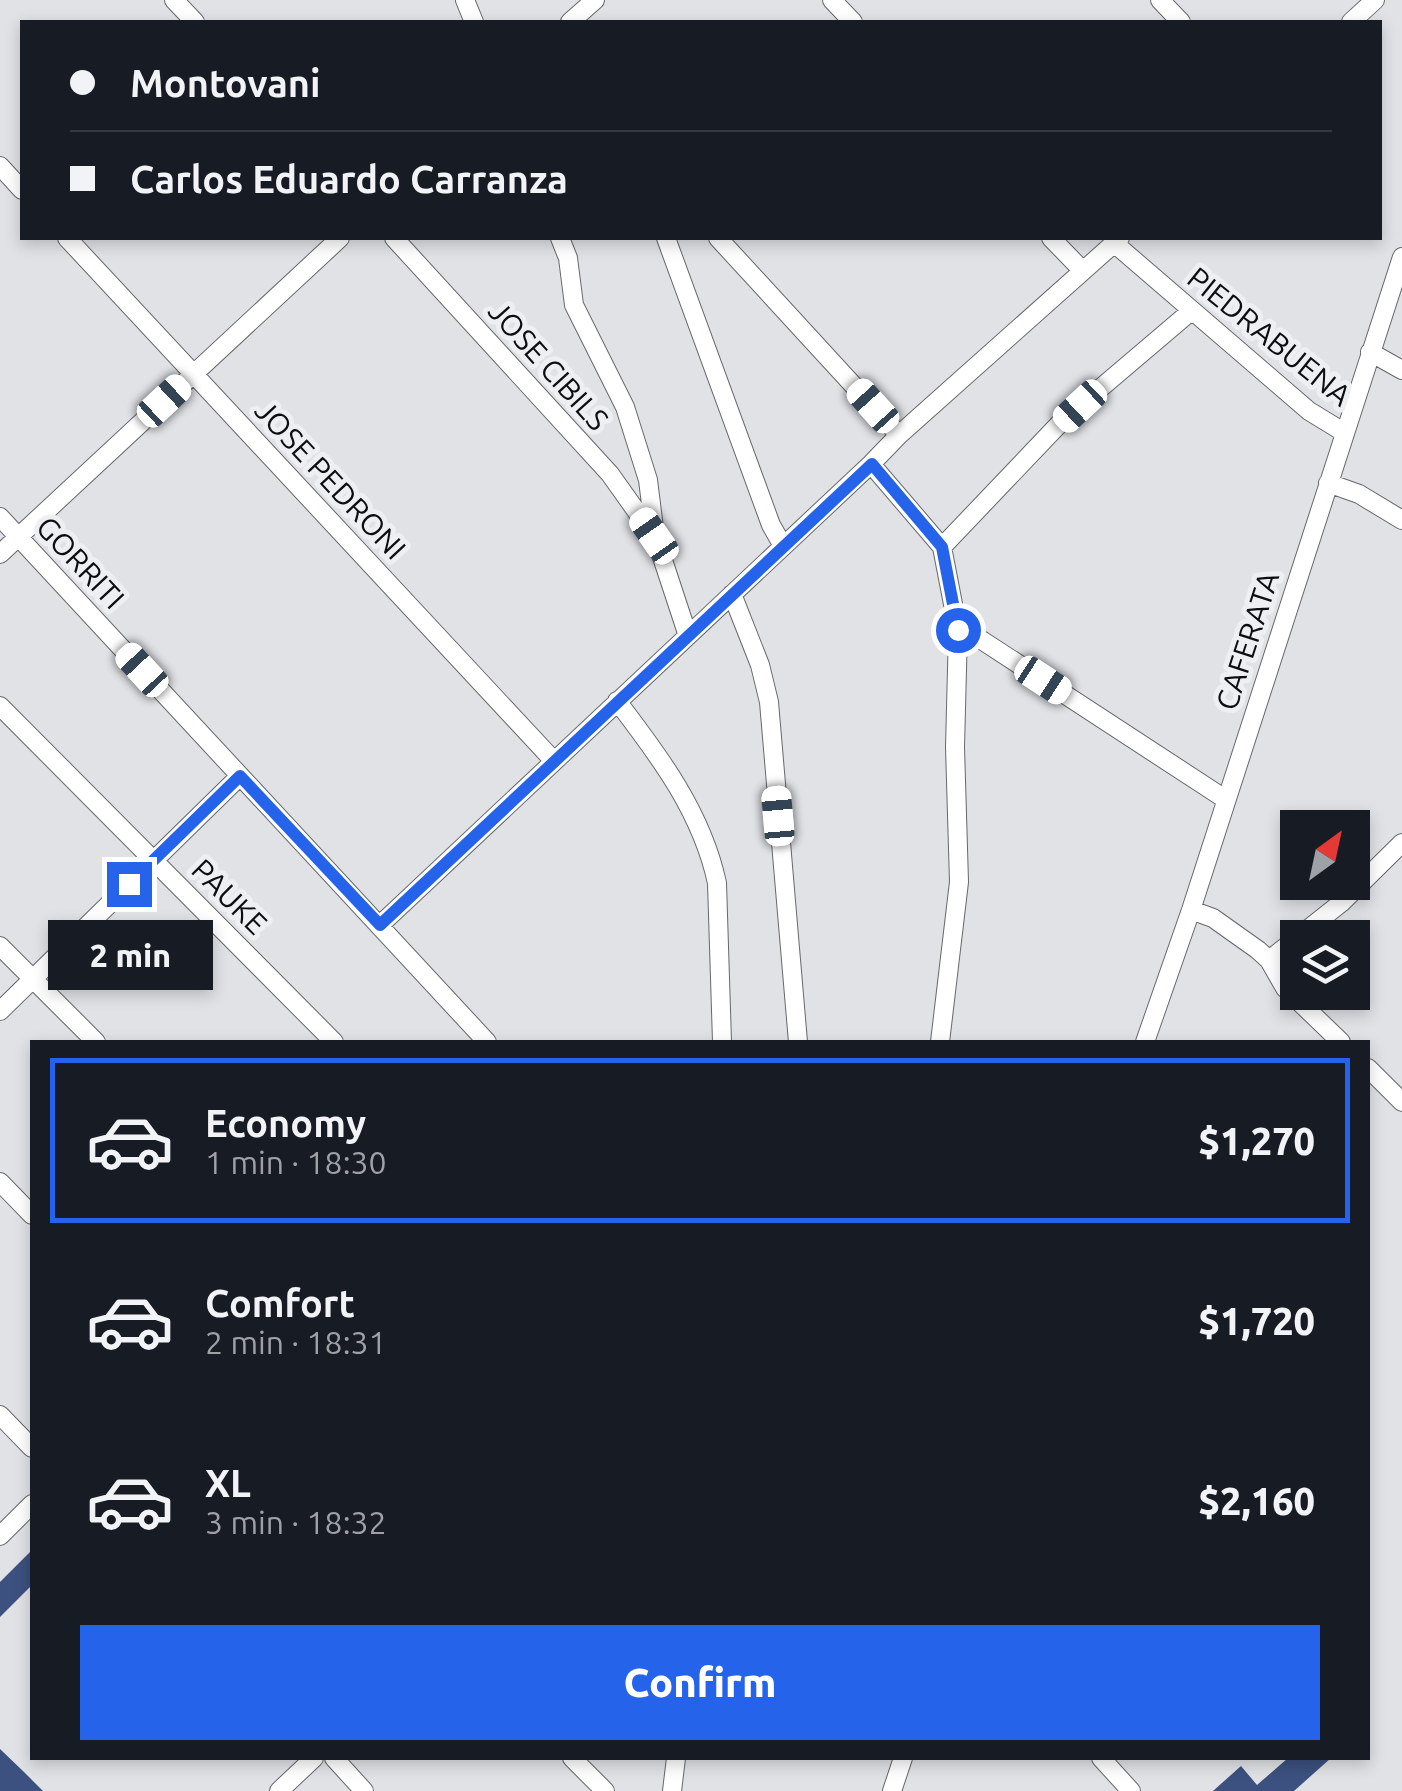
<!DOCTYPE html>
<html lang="en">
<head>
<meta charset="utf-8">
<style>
  :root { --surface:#171b24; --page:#20242c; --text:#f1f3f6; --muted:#9ea1a6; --line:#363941; --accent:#2563eb }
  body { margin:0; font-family:Ubuntu,sans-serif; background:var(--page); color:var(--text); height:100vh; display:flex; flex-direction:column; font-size:38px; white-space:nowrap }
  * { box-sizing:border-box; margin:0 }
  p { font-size:32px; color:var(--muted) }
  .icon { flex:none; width:55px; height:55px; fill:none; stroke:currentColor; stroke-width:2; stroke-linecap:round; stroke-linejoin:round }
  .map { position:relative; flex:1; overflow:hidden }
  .drawer { position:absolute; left:30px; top:1040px; width:1340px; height:720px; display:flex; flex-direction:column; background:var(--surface); border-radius:0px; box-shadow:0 5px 15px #0003 }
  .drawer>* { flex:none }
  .hud { position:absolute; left:20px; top:20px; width:1362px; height:220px; border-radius:0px; box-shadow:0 5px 15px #0003; display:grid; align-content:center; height:220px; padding:0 50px; background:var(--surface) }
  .needle { width:65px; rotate:33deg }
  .fabs { position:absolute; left:1280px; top:810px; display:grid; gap:20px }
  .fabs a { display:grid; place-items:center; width:90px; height:90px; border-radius:0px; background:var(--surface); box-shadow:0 5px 15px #0003; font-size:50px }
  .end { position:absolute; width:45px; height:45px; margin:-22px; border:12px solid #2563eb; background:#fff; box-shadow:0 0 0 5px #fff }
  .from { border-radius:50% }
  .bubble { position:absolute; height:70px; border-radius:0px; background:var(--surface); box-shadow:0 5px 15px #0003; font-size:32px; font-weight:800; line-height:70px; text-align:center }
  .car { position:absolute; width:30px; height:60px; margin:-30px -15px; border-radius:12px; box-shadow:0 0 8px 2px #0007; background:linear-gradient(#fff 24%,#345 0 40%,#fff 0 76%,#345 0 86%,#fff 0) }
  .hud b { display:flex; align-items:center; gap:35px; height:95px; font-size:38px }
  .hud b+b { border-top:2px solid var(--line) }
  .hud i { width:25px; height:25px; background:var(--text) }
  ul { padding:18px 0 0; list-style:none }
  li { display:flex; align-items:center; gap:30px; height:165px; margin:0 20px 15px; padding:0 30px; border:5px solid transparent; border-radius:0px }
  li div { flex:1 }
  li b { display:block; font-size:38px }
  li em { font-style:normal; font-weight:800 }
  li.current { border-color:var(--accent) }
  li>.icon { width:90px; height:90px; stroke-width:1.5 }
  .button { display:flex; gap:20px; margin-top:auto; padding:20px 50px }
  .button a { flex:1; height:115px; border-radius:0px; background:var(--accent); color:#fff; font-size:40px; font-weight:800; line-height:115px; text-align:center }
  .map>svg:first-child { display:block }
</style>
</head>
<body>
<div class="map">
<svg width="1402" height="1791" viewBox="0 0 1402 1791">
  <rect width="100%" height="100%" fill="#e0e2e6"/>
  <!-- building -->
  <path fill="#3c517f" d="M32,1550v35l-32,32v-35z
    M0,1749l24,23 19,19h-43z
    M1288,1758h43l-37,33h-81l28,-25 16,19z"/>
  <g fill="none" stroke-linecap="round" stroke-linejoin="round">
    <defs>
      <path id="minor" d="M174,0l21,22
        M465,0l9,22
        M832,0l21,22
        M1160,0l21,22
        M570,22l25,-22
        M1351,22l24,-22
        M0,166l22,24
        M67,238l486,522
        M394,238l216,236 44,62
        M560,238l8,20 6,47 51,102 23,73 7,56 33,100
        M666,238l105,287 12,21
        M718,238l181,197
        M1051,238l31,32
        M1114,243l195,168 36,22
        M1370,352l32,18
        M871,464l71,83 16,83 -3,117 4,135 -19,160
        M1328,483l31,11 43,26
        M0,517l487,525
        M942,547l121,-127 127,-108
        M0,554l340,-316
        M732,594l28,71 9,37 29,340
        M958,630l25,11 242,158
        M617,701c43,56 85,112 100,182l5,159
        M0,706l334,336
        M1191,910l22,8 45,32 11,10 16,28 56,54
        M380,925l491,-461 28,-29 221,-197
        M0,946l96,96
        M1269,960l72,-57 61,-60
        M0,1011l240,-235
        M1145,1042l46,-132 211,-653
        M1368,1068l34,34
        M0,1182l32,33
        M0,1415l32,33
        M0,1536l32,-32
        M334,1758l30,33
        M572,1758l33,33
        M1101,1758l30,33
        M279,1791l35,-33
        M672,1791l4,-33
        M892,1791l11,-33"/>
    </defs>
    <!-- minor casing -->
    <use href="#minor" stroke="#66686c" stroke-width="20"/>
    <!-- minor -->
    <use href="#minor" stroke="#fff" stroke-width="18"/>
  </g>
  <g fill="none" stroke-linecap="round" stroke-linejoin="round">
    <!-- route -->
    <path stroke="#2563eb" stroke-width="12" d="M129,884l111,-108 140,149 492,-461 70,83 16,83"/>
  </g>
  <g text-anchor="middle" stroke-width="10" stroke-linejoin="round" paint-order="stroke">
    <!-- street labels -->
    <g font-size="30" fill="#0c0d0e" stroke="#edeff3">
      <text transform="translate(1269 337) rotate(39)" y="10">PIEDRABUENA</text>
      <text transform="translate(548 366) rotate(48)" y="10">JOSE CIBILS</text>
      <text transform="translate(330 480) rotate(47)" y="10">JOSE PEDRONI</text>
      <text transform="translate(80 563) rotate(47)" y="10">GORRITI</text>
      <text transform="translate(1248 641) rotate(-72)" y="10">CAFERATA</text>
      <text transform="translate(229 897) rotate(45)" y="10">PAUKE</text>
    </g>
  </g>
</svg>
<div class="fabs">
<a><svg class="needle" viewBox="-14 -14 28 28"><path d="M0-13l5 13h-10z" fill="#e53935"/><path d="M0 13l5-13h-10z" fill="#9ea1a6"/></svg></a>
<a><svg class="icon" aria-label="layers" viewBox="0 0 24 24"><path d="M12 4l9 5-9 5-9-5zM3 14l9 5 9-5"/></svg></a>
</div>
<i class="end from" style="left:958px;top:630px"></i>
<i class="end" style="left:129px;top:884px"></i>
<div class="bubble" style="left:48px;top:920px;width:165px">2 min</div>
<i class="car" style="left:164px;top:401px;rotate:47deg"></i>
<i class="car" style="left:873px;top:406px;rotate:318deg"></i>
<i class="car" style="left:1080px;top:406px;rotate:227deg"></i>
<i class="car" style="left:654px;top:536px;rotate:325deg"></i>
<i class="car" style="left:142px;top:670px;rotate:317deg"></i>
<i class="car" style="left:1043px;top:680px;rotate:123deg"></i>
<i class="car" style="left:778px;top:816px;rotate:355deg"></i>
<div class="hud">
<b><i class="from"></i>Montovani</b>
<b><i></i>Carlos Eduardo Carranza</b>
</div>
<section class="drawer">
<ul>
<li class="current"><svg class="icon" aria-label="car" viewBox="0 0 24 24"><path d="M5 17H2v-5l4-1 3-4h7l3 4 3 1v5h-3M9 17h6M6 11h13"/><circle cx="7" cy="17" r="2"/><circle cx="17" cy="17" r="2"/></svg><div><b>Economy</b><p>1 min · 18:30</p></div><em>$1,270</em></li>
<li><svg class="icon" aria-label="car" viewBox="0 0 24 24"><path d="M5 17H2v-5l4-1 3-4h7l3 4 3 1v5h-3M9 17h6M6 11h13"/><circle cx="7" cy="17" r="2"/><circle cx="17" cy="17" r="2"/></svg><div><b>Comfort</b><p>2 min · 18:31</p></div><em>$1,720</em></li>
<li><svg class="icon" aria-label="car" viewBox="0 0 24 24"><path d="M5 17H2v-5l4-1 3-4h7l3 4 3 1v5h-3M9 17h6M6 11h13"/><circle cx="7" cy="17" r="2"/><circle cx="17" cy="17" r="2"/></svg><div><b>XL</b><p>3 min · 18:32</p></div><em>$2,160</em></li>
</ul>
<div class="button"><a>Confirm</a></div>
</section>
</div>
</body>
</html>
